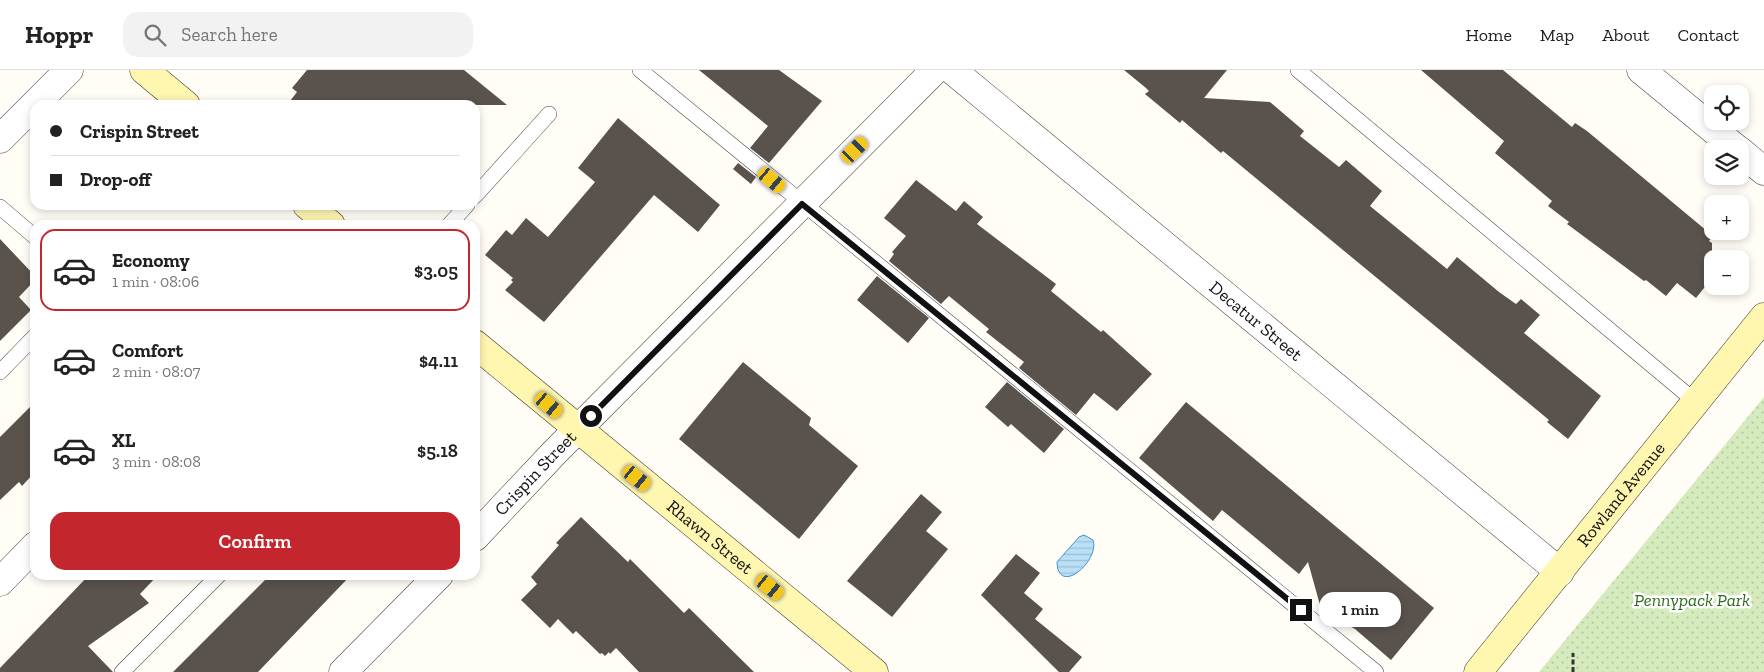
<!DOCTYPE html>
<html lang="en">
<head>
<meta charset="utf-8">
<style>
  :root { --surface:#fff; --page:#f2f2f2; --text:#222; --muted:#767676; --line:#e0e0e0; --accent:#c4262e }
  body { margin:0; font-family:"Zilla Slab",serif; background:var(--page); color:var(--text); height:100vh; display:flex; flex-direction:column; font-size:19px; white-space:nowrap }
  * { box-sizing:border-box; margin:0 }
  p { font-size:16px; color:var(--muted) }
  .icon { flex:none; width:28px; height:28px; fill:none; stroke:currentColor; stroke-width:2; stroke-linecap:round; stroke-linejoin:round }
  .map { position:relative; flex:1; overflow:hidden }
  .side { position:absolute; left:30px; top:150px; width:450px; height:360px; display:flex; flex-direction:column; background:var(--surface); border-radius:15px; box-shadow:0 2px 8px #0003 }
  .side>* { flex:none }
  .top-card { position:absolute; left:30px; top:30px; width:450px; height:110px; border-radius:15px; box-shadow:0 2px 8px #0003; display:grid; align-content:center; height:110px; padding:0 20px; background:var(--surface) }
  .buttons { position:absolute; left:1704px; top:15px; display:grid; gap:10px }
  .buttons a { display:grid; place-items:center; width:45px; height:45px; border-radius:10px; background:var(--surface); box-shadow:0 2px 8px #0003; font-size:25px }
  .end { position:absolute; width:22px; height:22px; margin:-11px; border:6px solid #111; background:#fff; box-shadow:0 0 0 2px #fff }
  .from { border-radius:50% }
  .bubble { position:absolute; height:35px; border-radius:15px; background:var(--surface); box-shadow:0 2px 8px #0003; font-size:16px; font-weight:600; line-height:35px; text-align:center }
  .car { position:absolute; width:15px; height:30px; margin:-15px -8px; border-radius:6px; box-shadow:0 0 4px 1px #0007; background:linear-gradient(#f5c518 24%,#345 0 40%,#f5c518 0 76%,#345 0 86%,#f5c518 0) }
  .top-card b { display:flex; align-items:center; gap:18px; height:48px; font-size:19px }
  .top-card b+b { border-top:1px solid var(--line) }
  .top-card i { width:12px; height:12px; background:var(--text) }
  ul { padding:9px 0 0; list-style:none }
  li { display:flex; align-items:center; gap:15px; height:82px; margin:0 10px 8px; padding:0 10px; border:2px solid transparent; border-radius:15px }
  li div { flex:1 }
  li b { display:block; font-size:19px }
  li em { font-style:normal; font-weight:600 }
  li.on { border-color:var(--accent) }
  li>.icon { width:45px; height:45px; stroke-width:1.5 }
  .primary-button { display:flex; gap:10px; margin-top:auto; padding:10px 20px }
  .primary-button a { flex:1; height:58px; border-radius:15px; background:var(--accent); color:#fff; font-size:20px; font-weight:600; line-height:58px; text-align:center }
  header { display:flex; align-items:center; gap:30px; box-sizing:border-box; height:70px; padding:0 25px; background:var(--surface); border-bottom:1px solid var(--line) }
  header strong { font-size:24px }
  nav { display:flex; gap:28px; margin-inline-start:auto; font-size:18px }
  .search { width:350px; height:45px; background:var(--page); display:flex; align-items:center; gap:12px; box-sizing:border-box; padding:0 18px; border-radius:15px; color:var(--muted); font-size:19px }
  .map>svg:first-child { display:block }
</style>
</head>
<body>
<header>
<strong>Hoppr</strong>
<div class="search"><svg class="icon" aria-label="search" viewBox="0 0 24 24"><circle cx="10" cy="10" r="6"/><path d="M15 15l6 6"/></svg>Search here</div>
<nav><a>Home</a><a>Map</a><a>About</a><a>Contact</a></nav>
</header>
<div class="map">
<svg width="1764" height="602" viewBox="0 0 1764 602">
  <defs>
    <pattern id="park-dots" width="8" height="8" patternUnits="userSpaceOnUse" patternTransform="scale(1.25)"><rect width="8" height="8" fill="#d5ebbd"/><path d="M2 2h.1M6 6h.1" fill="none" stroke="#b6c8a1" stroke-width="1.8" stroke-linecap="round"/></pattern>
    <pattern id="water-rules" width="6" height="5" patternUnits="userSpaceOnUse" patternTransform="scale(1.25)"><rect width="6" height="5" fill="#b9e0f7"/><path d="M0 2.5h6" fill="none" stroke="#9ebfd3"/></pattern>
  </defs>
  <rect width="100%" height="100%" fill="#fffdf5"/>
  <!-- park -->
  <path fill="url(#park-dots)" d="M1764,327v275h-225z"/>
  <!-- water -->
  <path fill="url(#water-rules)" stroke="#3f96cf" d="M1084,465l9,5c7,21 -35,57 -36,22l22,-25z"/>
  <!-- building -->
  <path fill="#5a524d" d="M307,0h157l43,35h-220l10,-13 -5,-4z
    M699,0h80l43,31 -53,62 -19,-15 18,-22z
    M1124,0h103l-23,28 66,4 34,29 -4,5 39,31 7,-7 36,31 -12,15 77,63 10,-12 42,35 17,12 5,-5 19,16 -16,18 77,63 -33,43 -21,-17 2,-2 -326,-269 -2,2 -39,-33 -2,3 -35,-29 4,-3 -3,-3z
    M1421,0h82l69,57 3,-4 12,8 126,105 -4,5 3,2v35l-16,20 -19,-15 -11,13 -20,-16 -2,1 -77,-57 2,-2 -21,-16 4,-5 -57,-48 9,-12z
    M618,48l102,87 -22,27 -44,-37 -110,127 -39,-32 8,-8 -2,-2 2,-2 -28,-23 21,-25 6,5 14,-17 22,19 47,-55 -17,-14z
    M738,93l18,14 -5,7 -18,-15z
    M916,110l40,31 8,-10 19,16 -6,7 79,60 -5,7 50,41 2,-2 49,44 -35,37 -23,-18 -18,22 -57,-47 5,-6 -38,-30 3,-3 -40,-33 -8,8 -52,-43 5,-7 -2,-2 14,-16 -22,-18z
    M0,169l35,37v4l-16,17 12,13 -31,31z
    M877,206l52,42 -21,25 -51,-43z
    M743,292l68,56 -2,7 49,41 -59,73 -120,-100z
    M1007,312l57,47 -20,24 -33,-29 -3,3 -23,-20z
    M35,332v70l-13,14 -3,-4 -19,18v-63z
    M1186,332l248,206 -43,52 -36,-31 -17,-9 -2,-6 -16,-9 -12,-43 -9,12 -77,-64 -9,11 -74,-63z
    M921,424l21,18 -16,19 22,18 -56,68 -45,-36z
    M581,447l47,45 2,-3 54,54 5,-5 65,64h-115l-23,-24 -6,6 -1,-2 -4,4 -3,-3 -2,1 -24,-23 -3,3 -15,-15 -8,9 -29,-28 16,-16 -6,-7 28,-32 -3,-2z
    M1016,484l24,19 -16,20 19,16 -8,10 47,38 -13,15h-10l-78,-77z
    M89,505h69l-18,19 9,9 -61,43 25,26h-113v-4z
    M270,505h81l-93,97h-85z"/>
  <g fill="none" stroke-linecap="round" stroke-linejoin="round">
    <defs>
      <path id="lane" d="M640,0l736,602
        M1298,0l398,332
        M475,126l74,-82
        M0,137l35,30
        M449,155l18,-20
        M0,302l35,-36
        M122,602l97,-97"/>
      <g id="street">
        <path id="s1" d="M952,0l608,502"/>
        <path d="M1641,0l96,79"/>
        <path d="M0,69l69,-69"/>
        <path d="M1740,81l24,20"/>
        <path id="s2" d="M475,467l79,-84 381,-383"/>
        <path d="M0,512l35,-36"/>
        <path d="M343,602l96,-97"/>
      </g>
      <g id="secondary">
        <path d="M144,0l42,35"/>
        <path d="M307,135l24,20"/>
        <path id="s3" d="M475,274l399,328"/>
        <path id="s4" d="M1478,602l286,-355"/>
      </g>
    </defs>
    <!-- lane casing -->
    <use href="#lane" stroke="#444" stroke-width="16"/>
    <!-- street casing -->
    <use href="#street" stroke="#444" stroke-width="29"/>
    <!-- secondary casing -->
    <use href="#secondary" stroke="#333" stroke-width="29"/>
    <!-- path -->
    <path stroke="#333" stroke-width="3" stroke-dasharray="5 2.5" stroke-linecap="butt" d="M1573,602v-19"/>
    <!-- lane -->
    <use href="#lane" stroke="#fff" stroke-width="15"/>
    <!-- street -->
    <use href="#street" stroke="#fff" stroke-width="28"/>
    <!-- secondary -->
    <use href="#secondary" stroke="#fff6b0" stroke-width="28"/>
  </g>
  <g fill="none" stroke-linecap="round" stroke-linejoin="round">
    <!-- route -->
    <path stroke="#111" stroke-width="6" d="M591,346l211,-212 499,406"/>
  </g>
  <g text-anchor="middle" stroke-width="5" stroke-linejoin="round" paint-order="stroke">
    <!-- street labels -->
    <g font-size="18" fill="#111" stroke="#fff">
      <text dy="6" stroke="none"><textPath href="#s1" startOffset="394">Decatur Street</textPath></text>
      <text dy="6" stroke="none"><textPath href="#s2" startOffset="88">Crispin Street</textPath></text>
      <text dy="6" stroke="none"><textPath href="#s4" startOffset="228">Rowland Avenue</textPath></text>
      <text dy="6" stroke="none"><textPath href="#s3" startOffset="304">Rhawn Street</textPath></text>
    </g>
    <!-- park labels -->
    <g font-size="18" font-style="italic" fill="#2f6b1f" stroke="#fff">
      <text x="1692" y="536">Pennypack Park</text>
    </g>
  </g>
</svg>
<div class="buttons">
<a><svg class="icon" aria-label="locate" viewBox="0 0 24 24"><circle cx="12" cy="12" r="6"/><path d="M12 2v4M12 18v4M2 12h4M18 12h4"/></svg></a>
<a><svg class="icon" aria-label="layers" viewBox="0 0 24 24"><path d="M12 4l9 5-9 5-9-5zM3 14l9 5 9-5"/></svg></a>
<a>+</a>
<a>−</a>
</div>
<i class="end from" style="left:591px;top:346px"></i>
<i class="end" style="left:1301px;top:540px"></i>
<div class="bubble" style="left:1319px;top:522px;width:82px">1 min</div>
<i class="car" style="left:855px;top:80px;rotate:45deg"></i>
<i class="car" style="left:772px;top:110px;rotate:130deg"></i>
<i class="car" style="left:549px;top:335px;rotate:130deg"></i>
<i class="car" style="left:637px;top:408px;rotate:129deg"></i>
<i class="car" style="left:770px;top:517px;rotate:129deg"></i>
<div class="top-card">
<b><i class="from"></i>Crispin Street</b>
<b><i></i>Drop-off</b>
</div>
<section class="side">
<ul>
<li class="on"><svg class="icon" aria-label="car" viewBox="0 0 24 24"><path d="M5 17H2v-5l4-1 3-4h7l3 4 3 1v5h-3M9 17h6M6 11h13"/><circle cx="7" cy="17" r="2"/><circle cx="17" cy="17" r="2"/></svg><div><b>Economy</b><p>1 min · 08:06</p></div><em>$3.05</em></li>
<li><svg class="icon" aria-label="car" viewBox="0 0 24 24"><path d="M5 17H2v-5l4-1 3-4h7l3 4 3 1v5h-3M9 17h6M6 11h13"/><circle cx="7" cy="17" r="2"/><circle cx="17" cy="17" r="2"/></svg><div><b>Comfort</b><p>2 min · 08:07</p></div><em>$4.11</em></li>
<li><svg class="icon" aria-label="car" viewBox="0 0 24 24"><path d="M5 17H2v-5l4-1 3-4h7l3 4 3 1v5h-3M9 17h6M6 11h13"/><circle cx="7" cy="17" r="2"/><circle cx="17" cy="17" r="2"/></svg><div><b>XL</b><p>3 min · 08:08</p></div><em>$5.18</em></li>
</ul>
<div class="primary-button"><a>Confirm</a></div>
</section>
</div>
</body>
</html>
